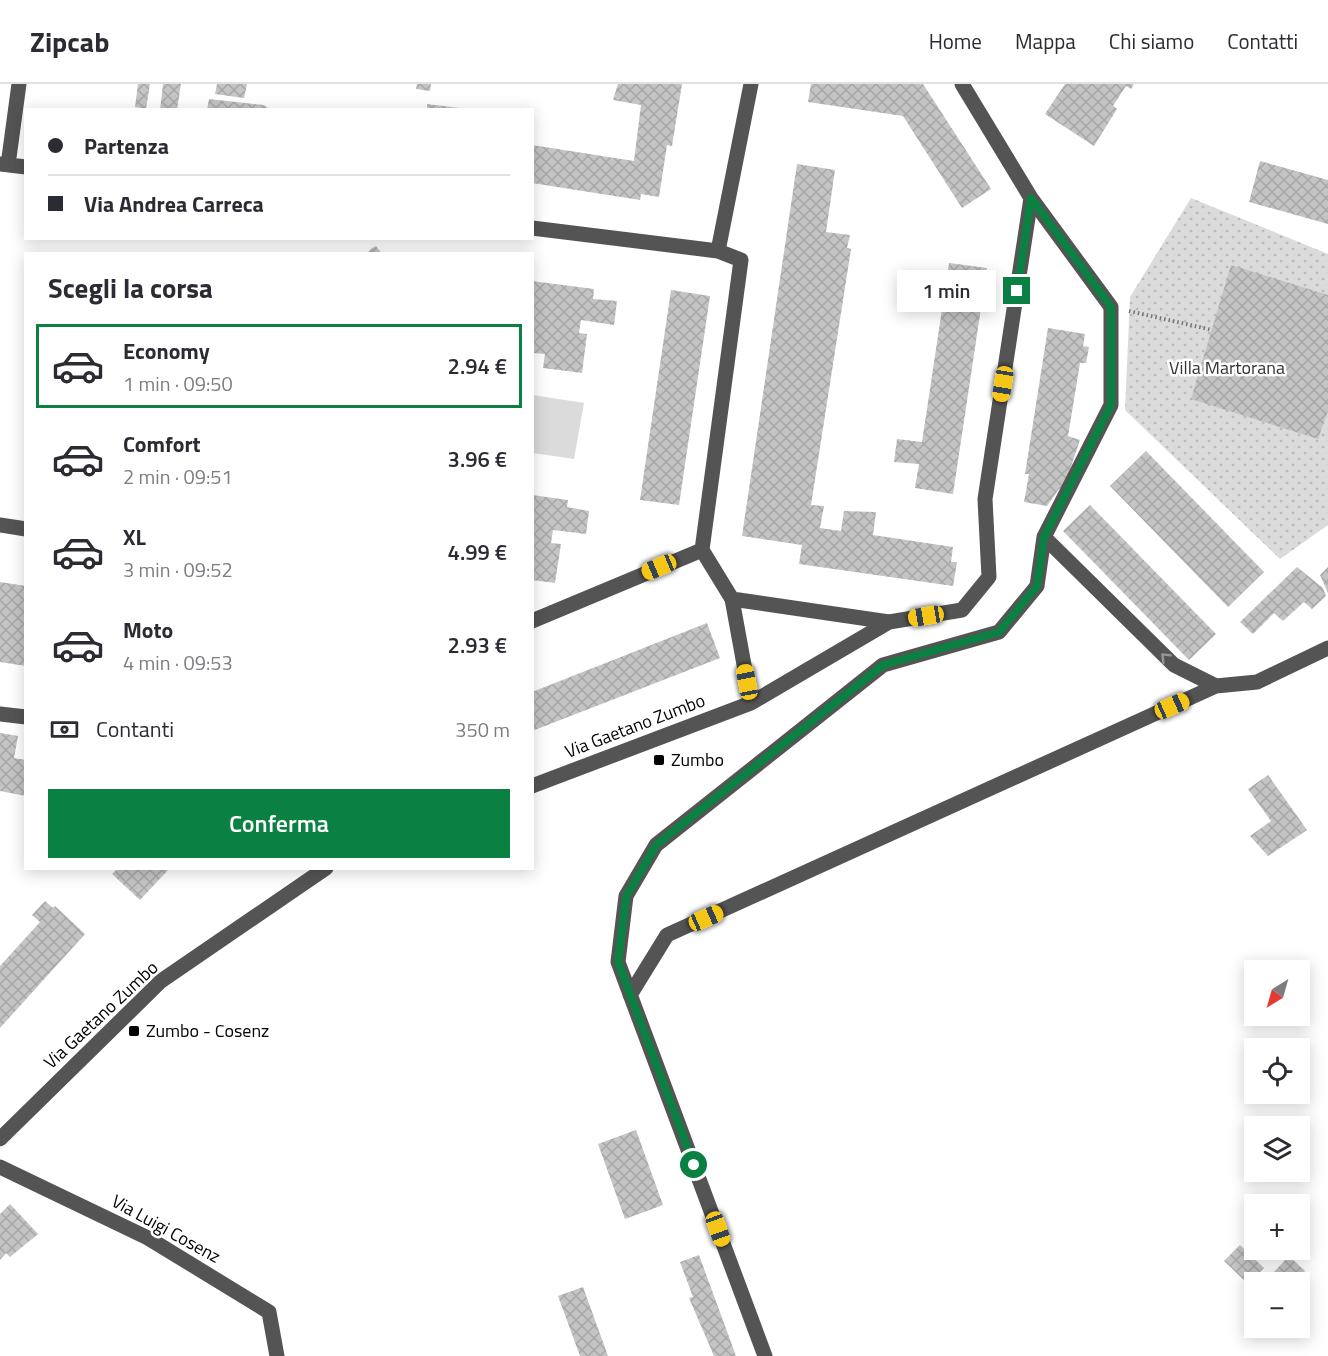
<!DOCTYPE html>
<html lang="it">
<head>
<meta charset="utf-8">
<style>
  :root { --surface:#fff; --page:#f2f2f3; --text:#2b2b33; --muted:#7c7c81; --line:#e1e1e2; --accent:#0b8043 }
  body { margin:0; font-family:"Titillium Web",sans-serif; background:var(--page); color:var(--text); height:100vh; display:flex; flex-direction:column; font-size:22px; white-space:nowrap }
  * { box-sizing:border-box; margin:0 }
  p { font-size:20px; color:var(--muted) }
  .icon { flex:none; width:33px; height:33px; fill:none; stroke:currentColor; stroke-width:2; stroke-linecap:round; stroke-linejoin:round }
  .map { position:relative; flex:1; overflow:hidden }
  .panel { position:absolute; left:24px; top:168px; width:510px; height:618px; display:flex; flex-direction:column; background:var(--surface); border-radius:0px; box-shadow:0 3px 15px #0003 }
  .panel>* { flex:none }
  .banner { position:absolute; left:24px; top:24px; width:510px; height:132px; border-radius:0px; box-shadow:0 3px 15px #0003; display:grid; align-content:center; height:132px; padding:0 24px; background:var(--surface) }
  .needle { width:39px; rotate:217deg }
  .tools { position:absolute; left:1244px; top:876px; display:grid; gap:12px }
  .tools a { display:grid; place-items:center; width:66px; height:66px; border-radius:0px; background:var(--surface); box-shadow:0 3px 15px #0003; font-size:30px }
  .end { position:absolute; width:27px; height:27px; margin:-14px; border:8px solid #0b8043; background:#fff; box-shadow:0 0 0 3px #fff }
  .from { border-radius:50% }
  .bubble { position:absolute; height:42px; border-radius:0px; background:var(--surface); box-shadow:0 3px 15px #0003; font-size:20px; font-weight:600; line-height:42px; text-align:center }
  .car { position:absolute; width:18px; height:36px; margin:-18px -9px; border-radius:8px; box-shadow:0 0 4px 2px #0007; background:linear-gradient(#f5c518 24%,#345 0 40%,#f5c518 0 76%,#345 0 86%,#f5c518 0) }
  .banner b { display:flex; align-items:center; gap:21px; height:57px; font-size:22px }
  .banner b+b { border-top:2px solid var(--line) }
  .banner i { width:15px; height:15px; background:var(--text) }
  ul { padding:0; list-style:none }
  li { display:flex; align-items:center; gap:18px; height:84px; margin:0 12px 9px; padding:0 12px; border:3px solid transparent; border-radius:0px }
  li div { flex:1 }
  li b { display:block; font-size:22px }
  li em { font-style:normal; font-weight:600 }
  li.on { border-color:var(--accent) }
  li>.icon { width:54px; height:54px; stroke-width:1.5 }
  h2 { padding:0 24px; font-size:27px; line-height:72px }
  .pay { display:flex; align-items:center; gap:15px; height:66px; padding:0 24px; font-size:22px }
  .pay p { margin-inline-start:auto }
  .cta { display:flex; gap:12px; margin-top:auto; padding:12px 24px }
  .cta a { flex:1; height:69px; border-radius:0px; background:var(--accent); color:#fff; font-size:24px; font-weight:600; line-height:69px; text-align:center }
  header { display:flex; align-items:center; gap:36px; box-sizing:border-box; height:84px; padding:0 30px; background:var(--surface); border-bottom:2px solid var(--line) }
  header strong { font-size:28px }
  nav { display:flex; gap:33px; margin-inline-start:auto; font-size:21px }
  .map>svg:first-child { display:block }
</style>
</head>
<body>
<header>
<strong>Zipcab</strong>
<nav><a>Home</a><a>Mappa</a><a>Chi siamo</a><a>Contatti</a></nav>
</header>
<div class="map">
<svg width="1328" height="1272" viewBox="0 0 1328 1272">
  <defs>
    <pattern id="park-dots" width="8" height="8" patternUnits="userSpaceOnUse" patternTransform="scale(1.5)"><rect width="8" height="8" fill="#dbdbdb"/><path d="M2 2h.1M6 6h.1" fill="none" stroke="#bababa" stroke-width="1.8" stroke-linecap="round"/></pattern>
    <pattern id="building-cross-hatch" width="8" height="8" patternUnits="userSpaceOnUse" patternTransform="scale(1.5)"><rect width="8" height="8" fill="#c4c4c4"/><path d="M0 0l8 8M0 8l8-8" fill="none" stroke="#a7a7a7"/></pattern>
  </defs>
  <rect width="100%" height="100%" fill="#fff"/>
  <!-- green -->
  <path fill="#dbdbdb" d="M533,311l51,8 -10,56 -41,-6z"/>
  <!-- park -->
  <path fill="url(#park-dots)" d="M1191,114l137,56v271l-48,34 -155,-149 5,-113z"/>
  <!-- building -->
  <path fill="url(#building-cross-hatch)" d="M138,0h12l-4,25 -11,-2z
    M163,0h18l-4,26h-17z
    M217,0h30l-3,14 -29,-4z
    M417,0h14l-1,7 -14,-2z
    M618,0h64l-10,62 -5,-1 -8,52 -18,-3 -1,6 -108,-17v-38l102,16 7,-56 -28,-5z
    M811,0h112l68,105 -29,19 -59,-92 -95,-14z
    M1065,0h69l-3,5 -5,-3 -13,20 4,3 -23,37 -49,-32z
    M209,15l55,6 6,5h-63z
    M427,20l32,4v2h-32z
    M1260,77l68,19v44l-79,-22z
    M797,80l38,6 -9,62 24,3 -3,13 4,1 -40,256 13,1 -4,22 21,3 3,-20 32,1 -3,23 80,12 -2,15h6l-4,24 -154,-22 3,-19 -60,-9z
    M376,162l6,8h-16l6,-6z
    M949,179l38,5 -34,226 -38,-6 4,-24 -25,-2 3,-23 25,3z
    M1231,181l97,30v116l-10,28 -127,-40z
    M532,197l62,8 -1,10 24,2 -3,24 -33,-5 -2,13 8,1 -5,39 -39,-5 2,-14 -13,-1z
    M671,206l39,6 -31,209 -39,-5z
    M1048,244l37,6 -2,12 6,1 -3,16h-6l-12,73 12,4 -16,47 -5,2 -12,17 -23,-4 5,-28h-4z
    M1146,367l118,121 -36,35 -118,-121z
    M532,411l36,5 -1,7 22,4 -3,23 -33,-4 -2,13 10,1 -6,39 -23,-3z
    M1090,421l126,129 -27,26 -126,-129z
    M1297,483l26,21 3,8 -14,13 -8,-7 -21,19 -9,-8 -21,21 -13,-12z
    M1328,483v26l-8,-18z
    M0,498l26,4v80l-26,-4z
    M707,539l13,35 -188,73v-39z
    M0,649l18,3 -4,22 12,2v36l-26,-5z
    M1268,691l39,55 -39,26 -18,-20 21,-15 -23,-32z
    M118,784h52l-30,32 -28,-26z
    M45,817l8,7 2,-2 30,28 -85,94v-62l40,-44 -8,-7z
    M636,1046l27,75 -38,14 -27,-75z
    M10,1120l28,30 -28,23 -4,-4 -6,7v-46z
    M1240,1161l24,23 -16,16 -24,-23z
    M699,1171l37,101h-22l-25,-58 4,-1 -13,-35z
    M1289,1172l16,15 -11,11h-13l-9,-8z
    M583,1203l25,69h-28l-22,-60z"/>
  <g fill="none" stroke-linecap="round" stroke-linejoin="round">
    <!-- path -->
    <path stroke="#767676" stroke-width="4" stroke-dasharray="1.5 3" stroke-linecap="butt" d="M1129,227l83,19"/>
    <!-- minor -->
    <path stroke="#545454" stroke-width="15" d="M0,80l26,3
      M8,81l11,-81
      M532,144l186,23 23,9 -39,290 -170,71
      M718,167l33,-167
      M0,441l26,4
      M1044,453l130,128 42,21
      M702,466l30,49 19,104
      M732,515l157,23 73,-12 27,-33 -4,-78 46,-301
      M0,630l26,3
      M532,702l219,-83 138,-81
      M630,911l37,-60 549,-249 41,-4 71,-34
      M0,1055l161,-158 165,-113
      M0,1083l148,71 121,74 8,44
      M765,1272l-147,-394 8,-66 30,-51 227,-180 116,-33 38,-46 7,-49 67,-132v-98l-80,-109 -69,-114"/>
  </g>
  <!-- one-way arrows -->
  <defs><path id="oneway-chevron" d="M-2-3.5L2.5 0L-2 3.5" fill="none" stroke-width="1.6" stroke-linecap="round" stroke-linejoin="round" transform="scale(1.5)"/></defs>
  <use stroke="#989898" href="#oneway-chevron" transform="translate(1165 573) rotate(-135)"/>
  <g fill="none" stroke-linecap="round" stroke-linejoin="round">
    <!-- route -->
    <path stroke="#0b8043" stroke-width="8" d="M694,1081l-76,-203 8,-65 30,-52 227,-180 116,-33 38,-46 7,-49 67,-132v-98l-80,-109 -14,93"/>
  </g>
  <!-- markers -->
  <g fill="#000" stroke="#fff" stroke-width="2">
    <rect x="653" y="670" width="12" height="12" rx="3"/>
    <rect x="128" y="941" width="12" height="12" rx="3"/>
  </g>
  <g text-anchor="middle" stroke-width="5" stroke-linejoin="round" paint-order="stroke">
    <!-- park labels -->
    <g font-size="18" fill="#323232" stroke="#fff">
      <text x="1227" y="290">Villa Martorana</text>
    </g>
    <!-- street labels -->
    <g font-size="18" fill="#000" stroke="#fff">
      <text transform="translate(635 642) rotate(-21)" y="6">Via Gaetano Zumbo</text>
      <text transform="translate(101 931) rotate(-43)" y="6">Via Gaetano Zumbo</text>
      <text transform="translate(166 1145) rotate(29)" y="6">Via Luigi Cosenz</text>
    </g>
    <!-- poi labels -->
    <g font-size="18" fill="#000" stroke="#fff" text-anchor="start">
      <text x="671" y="682">Zumbo</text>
      <text x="146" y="953">Zumbo - Cosenz</text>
    </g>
  </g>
</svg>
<div class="tools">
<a><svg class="needle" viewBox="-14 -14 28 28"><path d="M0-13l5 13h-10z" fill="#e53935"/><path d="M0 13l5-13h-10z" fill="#7c7c81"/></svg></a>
<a><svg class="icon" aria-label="locate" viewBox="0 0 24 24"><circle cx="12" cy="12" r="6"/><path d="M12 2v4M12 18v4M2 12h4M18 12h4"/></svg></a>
<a><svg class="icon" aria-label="layers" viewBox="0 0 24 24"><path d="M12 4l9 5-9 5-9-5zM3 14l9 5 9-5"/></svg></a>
<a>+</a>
<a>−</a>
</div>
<i class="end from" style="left:694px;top:1081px"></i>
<i class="end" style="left:1017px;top:207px"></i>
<div class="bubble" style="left:897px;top:186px;width:99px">1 min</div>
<i class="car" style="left:1003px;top:300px;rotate:189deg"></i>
<i class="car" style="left:659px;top:483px;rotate:247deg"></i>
<i class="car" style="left:926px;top:532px;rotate:261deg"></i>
<i class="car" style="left:747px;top:598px;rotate:349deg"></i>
<i class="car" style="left:1172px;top:622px;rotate:66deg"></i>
<i class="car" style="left:706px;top:834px;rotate:66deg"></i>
<i class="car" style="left:718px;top:1145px;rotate:160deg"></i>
<div class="banner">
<b><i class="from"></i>Partenza</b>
<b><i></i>Via Andrea Carreca</b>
</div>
<section class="panel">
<h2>Scegli la corsa</h2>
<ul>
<li class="on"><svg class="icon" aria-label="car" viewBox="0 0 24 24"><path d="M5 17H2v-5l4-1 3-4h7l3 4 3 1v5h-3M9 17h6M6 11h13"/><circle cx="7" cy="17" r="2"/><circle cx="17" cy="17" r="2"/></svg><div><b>Economy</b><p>1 min · 09:50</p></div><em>2.94 €</em></li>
<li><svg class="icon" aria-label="car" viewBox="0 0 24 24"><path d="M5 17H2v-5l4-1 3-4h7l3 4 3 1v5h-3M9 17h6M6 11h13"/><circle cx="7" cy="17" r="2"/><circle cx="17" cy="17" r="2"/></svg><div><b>Comfort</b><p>2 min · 09:51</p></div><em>3.96 €</em></li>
<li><svg class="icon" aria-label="car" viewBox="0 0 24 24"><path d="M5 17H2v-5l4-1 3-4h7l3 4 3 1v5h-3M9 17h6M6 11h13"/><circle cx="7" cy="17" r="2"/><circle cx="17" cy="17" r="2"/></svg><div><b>XL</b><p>3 min · 09:52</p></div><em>4.99 €</em></li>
<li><svg class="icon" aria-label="car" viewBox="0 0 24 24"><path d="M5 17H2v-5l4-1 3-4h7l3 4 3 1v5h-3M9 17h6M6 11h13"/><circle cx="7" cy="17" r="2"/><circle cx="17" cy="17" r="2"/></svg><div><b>Moto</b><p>4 min · 09:53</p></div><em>2.93 €</em></li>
</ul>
<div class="pay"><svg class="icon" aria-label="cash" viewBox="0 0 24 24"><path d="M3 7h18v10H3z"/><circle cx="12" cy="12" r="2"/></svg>Contanti<p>350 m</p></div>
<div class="cta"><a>Conferma</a></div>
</section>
</div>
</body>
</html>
